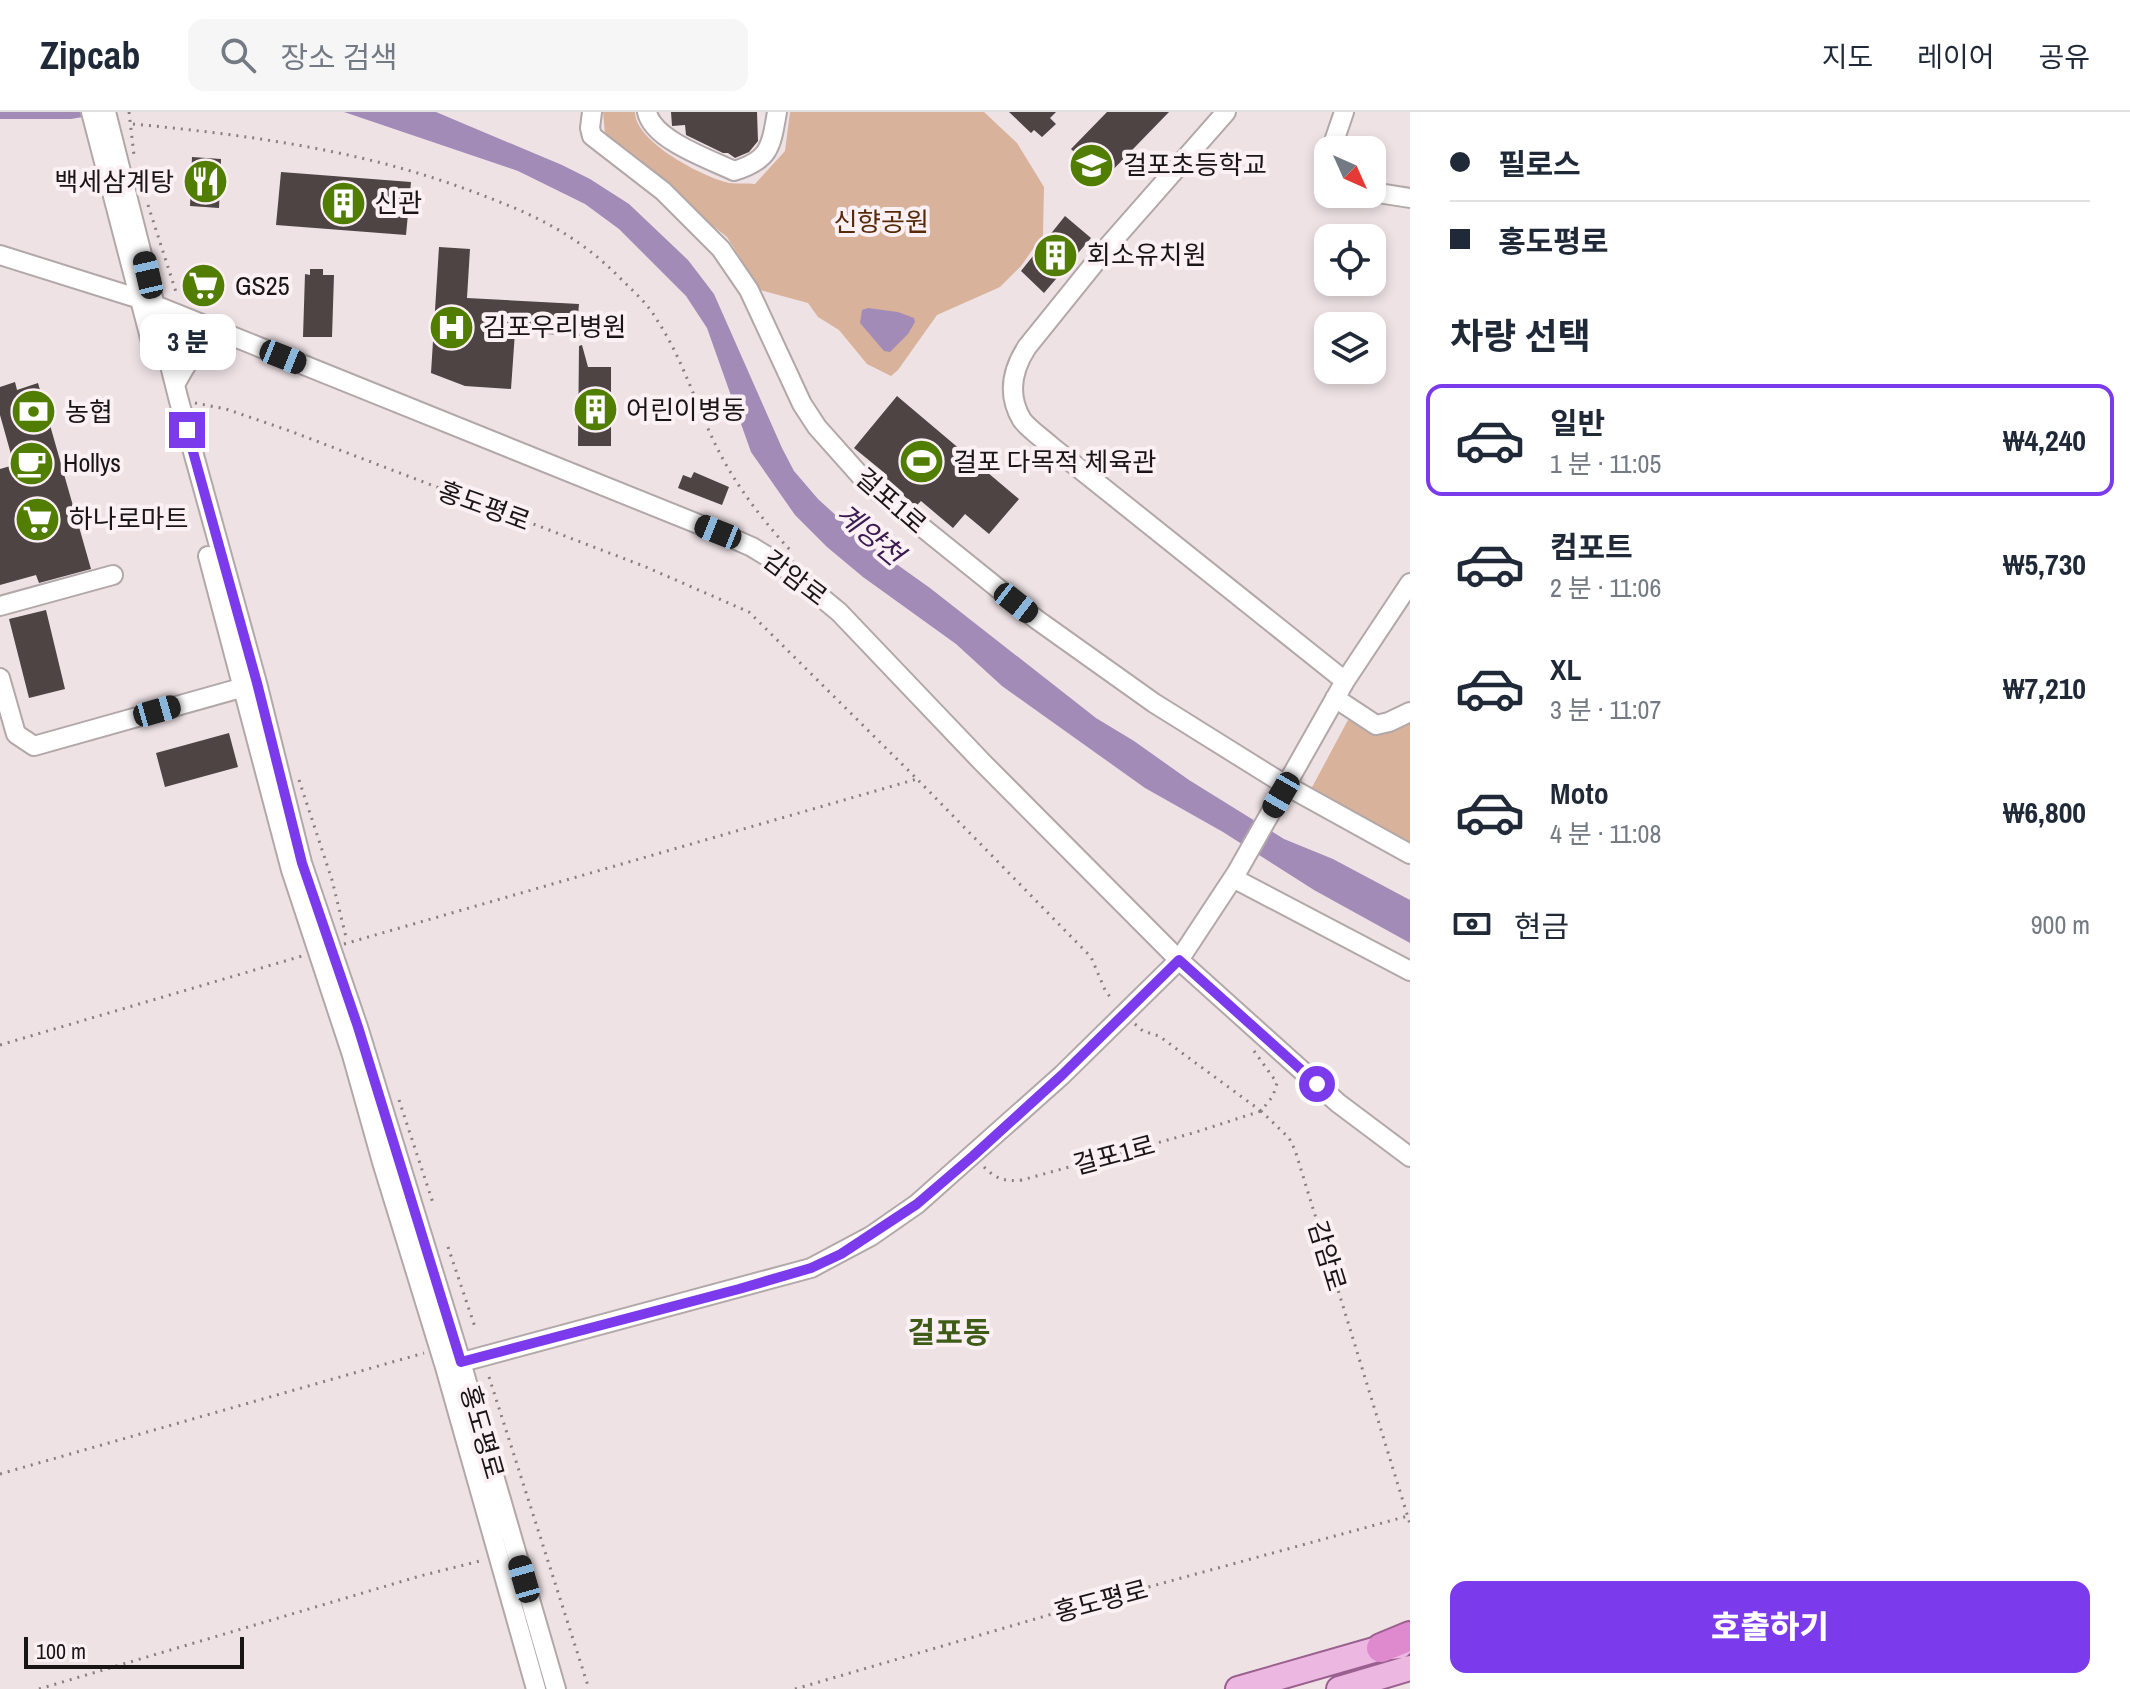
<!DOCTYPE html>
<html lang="ko">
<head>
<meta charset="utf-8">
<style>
  :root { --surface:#fff; --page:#f6f6f7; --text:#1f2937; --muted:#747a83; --line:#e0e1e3; --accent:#7c3aed }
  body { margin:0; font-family:"Archivo Narrow","Noto Sans KR",sans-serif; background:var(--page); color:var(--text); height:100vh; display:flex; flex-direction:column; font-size:30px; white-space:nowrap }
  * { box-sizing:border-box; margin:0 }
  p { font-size:26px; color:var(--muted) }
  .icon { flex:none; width:44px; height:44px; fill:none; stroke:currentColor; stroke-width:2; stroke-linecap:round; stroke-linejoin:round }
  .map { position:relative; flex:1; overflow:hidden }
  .panel { display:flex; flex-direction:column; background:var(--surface); width:720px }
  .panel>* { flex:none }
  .guide { display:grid; align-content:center; height:176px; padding:0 40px; background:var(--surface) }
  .needle { width:52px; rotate:135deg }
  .buttons { position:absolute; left:1314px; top:24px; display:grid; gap:16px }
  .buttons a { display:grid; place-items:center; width:72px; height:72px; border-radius:16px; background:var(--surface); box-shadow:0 4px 12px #0003; font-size:40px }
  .scale { position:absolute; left:24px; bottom:20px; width:220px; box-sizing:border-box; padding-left:8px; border:4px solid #191516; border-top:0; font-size:22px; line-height:28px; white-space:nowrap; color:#191516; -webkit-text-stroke:6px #fbf0f3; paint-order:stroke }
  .end { position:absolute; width:36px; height:36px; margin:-18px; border:10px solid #7c3aed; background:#fff; box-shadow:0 0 0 4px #fff }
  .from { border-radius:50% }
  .bubble { position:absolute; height:56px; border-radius:16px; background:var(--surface); box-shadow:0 4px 12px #0003; font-size:26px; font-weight:800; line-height:56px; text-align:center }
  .car { position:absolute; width:24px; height:48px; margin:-24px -12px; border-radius:10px; box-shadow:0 0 6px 2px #0007; background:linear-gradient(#222 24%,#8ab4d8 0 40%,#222 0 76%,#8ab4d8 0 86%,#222 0) }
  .guide b { display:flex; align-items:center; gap:28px; height:76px; font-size:30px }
  .guide b+b { border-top:2px solid var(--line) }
  .guide i { width:20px; height:20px; background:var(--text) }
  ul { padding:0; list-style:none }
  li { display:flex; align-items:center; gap:24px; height:112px; margin:0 16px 12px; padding:0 24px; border:4px solid transparent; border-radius:16px }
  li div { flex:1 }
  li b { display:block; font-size:30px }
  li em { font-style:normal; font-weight:800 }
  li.selected { border-color:var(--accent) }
  li>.icon { width:72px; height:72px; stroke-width:1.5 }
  h2 { padding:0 40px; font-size:36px; line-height:96px }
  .pay { display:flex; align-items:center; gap:20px; height:88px; padding:0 40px; font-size:30px }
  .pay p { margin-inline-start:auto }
  .action { display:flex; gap:16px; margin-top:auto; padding:16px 40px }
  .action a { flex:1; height:92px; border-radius:16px; background:var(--accent); color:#fff; font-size:32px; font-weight:800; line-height:92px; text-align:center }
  header { display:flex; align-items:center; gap:48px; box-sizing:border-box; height:112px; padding:0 40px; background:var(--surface); border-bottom:2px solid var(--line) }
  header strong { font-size:38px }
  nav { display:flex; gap:44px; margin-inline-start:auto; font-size:28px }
  .search { width:560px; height:72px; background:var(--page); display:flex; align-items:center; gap:20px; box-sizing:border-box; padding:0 28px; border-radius:16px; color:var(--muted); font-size:30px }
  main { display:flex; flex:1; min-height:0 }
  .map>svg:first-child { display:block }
</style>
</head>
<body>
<header>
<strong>Zipcab</strong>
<div class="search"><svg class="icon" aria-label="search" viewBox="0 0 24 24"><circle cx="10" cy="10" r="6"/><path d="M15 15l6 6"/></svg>장소 검색</div>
<nav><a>지도</a><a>레이어</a><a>공유</a></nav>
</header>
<main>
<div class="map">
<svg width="1410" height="1577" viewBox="0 0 1410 1577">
  <rect width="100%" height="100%" fill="#eee2e5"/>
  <!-- green -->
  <path fill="#d9b29b" d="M603,0h32c0,30 68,65 94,71 8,1 18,0 26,1l30,-33 5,-39h194l33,31 27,44 -1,48 -22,31 -21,21 -63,28 -39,55 -7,6 -24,-12 -28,-34 -21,-13 -10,-14 -48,-13 -33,-53 -53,-42 -69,-61z
    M1410,606v128l-100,-55 38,-71 21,8z"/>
  <!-- water -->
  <path fill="#a38bb8" d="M0,0h112l-41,7h-71z
    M344,0h92l126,53 28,14 39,25 59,56 26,34 68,154 12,23 24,28 46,42 66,47 166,130 38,23 55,39 95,59 49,20 77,41v43l-96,-53 -91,-58 -78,-44 -143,-102 -46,-42 -93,-67 -36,-30 -32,-32 -44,-63 -44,-124 -21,-32 -67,-67 -34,-25 -67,-33z
    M868,196l30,4 16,6 1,4 -7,12 -18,18 -6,-1 -24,-28 2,-13z"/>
  <!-- building -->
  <path fill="#4e4443" d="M671,0h86l1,29 -9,11 -14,6 -7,-5h-5l-37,-18 -1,-10 -13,1z
    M1009,0h47l-6,6 6,6 -14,13 -8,-7 -3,3z
    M1107,0h62l-66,68 -32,-31z
    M192,45l29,2 -2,49 -29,-2z
    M281,60l130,10 -5,53 -130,-10z
    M1065,104l26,22 -47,55 -23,-22z
    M439,135l31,2 -3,49 112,6 -2,23 3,9 -65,-4 -4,57 -46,-3 -34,-13z
    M310,157h13v6h11l-2,62h-29l2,-63 5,1z
    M582,233l6,22h23v79h-33l1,-100z
    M15,270l2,8 21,-7 53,186 -52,14 -3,-8 -36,10v-116l14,-4 -14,-50v-28z
    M897,284l122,103 -30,35 -24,-20 -12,14 -32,-27 -5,5 -32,-27 3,-4 -33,-27z
    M694,360l35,15 -7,18 -44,-17 5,-13 8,3z
    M46,498l19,79 -36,9 -20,-79z
    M229,621l9,34 -73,20 -9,-34z"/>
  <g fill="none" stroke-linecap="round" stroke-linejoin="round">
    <defs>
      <path id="minor" d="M91,0l64,245
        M106,0l73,289 78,282 45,180 56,164 103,335 95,327
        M592,0l-2,16 2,8 71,55 58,58 28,41 53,114 15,23 49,55 170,137 118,84 133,83 123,68
        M647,0c6,28 62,47 87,59 36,-11 37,-24 43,-59
        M1226,0l-116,132 -83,103c-15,23 -20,48 -5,73 7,9 20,18 29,26l294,235
        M1331,38l13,-38
        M1372,80l38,6
        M0,143l140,44 578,233 34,15 31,19 56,46 144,151 196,197 159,143 72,54
        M175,273c16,-30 20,-38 52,-50
        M208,444l83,314 61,185 30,107 63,205 91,322
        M0,494l113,-31
        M0,566l16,56 18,12 221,-62
        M1335,586l41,27 13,-3 21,-10
        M1233,766l177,93
        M451,1253l360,-97 60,-32 46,-32 145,-129 117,-115 58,-88 108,-191 65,-98"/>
      <path id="major" d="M1238,1577l143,-41 19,-2
        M1339,1577l71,-21"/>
      <path id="highway" d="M1381,1536l29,-12"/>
    </defs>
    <!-- minor casing -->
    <use href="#minor" stroke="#b2a7a9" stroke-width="22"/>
    <!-- major casing -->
    <use href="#major" stroke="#9a608e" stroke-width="28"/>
    <!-- highway casing -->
    <use href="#highway" stroke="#9a608e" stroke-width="32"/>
    <!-- path -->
    <path stroke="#877f81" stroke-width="3" stroke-dasharray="2 6" stroke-linecap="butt" d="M129,0l5,43
      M133,12c115,11 229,26 338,67 60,22 105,42 150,88 13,13 27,25 36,41 30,45 43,101 71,148 17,29 39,57 62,82
      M148,93l28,87
      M195,291l31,6 64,22 356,136 103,45 168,167 174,178 14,33 8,11
      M299,668l33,100 14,57
      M344,832l573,-165
      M1135,912l8,7 16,5 102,75
      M0,933l302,-89
      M1254,939l23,32 -4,13 -12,15 28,27 6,12 115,374
      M399,988l34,103
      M984,1055c12,12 21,15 38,13l171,-47 68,-22
      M448,1135l28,83
      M489,1265l100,312
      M0,1362l424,-121
      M39,1577l381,-113 64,-16
      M795,1577l295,-86 318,-87"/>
    <!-- minor -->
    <use href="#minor" stroke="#fff" stroke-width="18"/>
    <!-- major -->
    <use href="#major" stroke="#ecb8e2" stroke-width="24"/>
    <!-- highway -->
    <use href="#highway" stroke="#df89ce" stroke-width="28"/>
  </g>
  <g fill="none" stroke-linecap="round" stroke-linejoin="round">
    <!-- route -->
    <path stroke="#7c3aed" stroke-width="10" d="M187,318l70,253 45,180 56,164 103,335 278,-73 72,-21 30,-14 76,-50 56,-48 89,-81 117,-115 138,124"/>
  </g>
  <!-- icons -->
  <defs>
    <symbol id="school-disc" viewBox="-11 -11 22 22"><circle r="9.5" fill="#517d00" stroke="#fbf0f3"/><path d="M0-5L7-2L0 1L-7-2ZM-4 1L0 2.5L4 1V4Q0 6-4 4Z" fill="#fff"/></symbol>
    <symbol id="restaurant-disc" viewBox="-11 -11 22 22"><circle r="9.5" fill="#517d00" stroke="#fbf0f3"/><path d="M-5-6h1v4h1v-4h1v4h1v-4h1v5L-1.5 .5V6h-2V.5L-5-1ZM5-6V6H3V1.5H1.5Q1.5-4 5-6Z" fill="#fff"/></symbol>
    <symbol id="building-disc" viewBox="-11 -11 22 22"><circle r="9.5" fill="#517d00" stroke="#fbf0f3"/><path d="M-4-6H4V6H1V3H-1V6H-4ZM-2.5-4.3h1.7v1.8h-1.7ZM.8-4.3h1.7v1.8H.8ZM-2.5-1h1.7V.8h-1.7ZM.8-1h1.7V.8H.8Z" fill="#fff"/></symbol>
    <symbol id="supermarket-disc" viewBox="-11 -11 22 22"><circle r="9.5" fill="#517d00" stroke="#fbf0f3"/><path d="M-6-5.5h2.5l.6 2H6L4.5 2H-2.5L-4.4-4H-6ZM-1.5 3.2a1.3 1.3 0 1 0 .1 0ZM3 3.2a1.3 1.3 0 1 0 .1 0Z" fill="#fff"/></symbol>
    <symbol id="hospital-disc" viewBox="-11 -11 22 22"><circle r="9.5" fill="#517d00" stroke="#fbf0f3"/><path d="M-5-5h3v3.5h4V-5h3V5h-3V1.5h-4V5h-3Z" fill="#fff"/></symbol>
    <symbol id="bank-disc" viewBox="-11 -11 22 22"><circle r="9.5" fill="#517d00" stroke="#fbf0f3"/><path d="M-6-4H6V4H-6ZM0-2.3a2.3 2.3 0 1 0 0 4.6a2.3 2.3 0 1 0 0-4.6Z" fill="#fff"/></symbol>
    <symbol id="stadium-disc" viewBox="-11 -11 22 22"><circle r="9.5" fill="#517d00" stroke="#fbf0f3"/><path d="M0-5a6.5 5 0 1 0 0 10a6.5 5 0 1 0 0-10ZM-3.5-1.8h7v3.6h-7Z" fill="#fff"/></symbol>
    <symbol id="cafe-disc" viewBox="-11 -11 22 22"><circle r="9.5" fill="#517d00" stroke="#fbf0f3"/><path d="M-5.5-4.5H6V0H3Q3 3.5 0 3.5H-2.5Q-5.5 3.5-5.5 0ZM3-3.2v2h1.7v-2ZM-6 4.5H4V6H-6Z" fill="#fff"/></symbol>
  </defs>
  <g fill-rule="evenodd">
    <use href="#school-disc" x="1066" y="28" width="51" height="51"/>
    <use href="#restaurant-disc" x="180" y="44" width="51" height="51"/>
    <use href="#building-disc" x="318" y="66" width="51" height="51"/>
    <use href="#building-disc" x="1030" y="118" width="51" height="51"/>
    <use href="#supermarket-disc" x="178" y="148" width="51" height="51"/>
    <use href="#hospital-disc" x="426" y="190" width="51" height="51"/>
    <use href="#building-disc" x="570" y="272" width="51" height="51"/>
    <use href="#bank-disc" x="8" y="274" width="51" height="51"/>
    <use href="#stadium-disc" x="896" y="324" width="51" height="51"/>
    <use href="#cafe-disc" x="6" y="326" width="51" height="51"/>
    <use href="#supermarket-disc" x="12" y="382" width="51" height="51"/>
  </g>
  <g text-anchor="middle" stroke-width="8" stroke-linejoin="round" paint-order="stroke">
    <!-- poi labels -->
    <g font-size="26" fill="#191516" stroke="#fbf0f3" text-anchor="start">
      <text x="1123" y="62">걸포초등학교</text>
      <text x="174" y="79" text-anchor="end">백세삼계탕</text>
      <text x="374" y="100">신관</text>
      <text x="1087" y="152">회소유치원</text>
      <text x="235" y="183">GS25</text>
      <text x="483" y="224">김포우리병원</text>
      <text x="626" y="307">어린이병동</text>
      <text x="65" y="309">농협</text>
      <text x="953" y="359">걸포 다목적 체육관</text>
      <text x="63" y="360">Hollys</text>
      <text x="69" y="416">하나로마트</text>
    </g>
    <!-- park labels -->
    <g font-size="26" fill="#572a09" stroke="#fbf0f3">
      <text x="881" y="119">신향공원</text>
    </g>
    <!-- street labels -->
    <g font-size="26" fill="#191516" stroke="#fbf0f3">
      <text transform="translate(891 389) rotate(41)" y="9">걸포1로</text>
      <text transform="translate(484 394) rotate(20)" y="9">홍도평로</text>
      <text transform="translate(795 466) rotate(37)" y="9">감암로</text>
      <text transform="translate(1114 1043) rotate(-15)" y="9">걸포1로</text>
      <text transform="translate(1327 1144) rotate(73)" y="9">감암로</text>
      <text transform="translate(482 1320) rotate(74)" y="9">홍도평로</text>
      <text transform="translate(1101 1489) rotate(-15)" y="9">홍도평로</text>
    </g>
    <!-- water labels -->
    <g font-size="28" font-style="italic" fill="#3a1a51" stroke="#fbf0f3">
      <text transform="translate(870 422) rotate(40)" y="10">계양천</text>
    </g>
    <!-- quarter labels -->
    <g font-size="30" font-weight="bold" fill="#3e5b17" stroke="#fbf0f3">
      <text x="949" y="1231">걸포동</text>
    </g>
  </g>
</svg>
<div class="buttons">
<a><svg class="needle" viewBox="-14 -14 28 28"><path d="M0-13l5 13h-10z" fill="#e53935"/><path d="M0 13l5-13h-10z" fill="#747a83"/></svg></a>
<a><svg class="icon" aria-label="locate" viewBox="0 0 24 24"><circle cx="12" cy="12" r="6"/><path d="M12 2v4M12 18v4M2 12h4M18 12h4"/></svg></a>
<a><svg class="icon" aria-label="layers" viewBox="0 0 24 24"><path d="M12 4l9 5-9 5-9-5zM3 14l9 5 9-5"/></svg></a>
</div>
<div class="scale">100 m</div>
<i class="end from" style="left:1317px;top:972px"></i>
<i class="end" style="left:187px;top:318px"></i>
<div class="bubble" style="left:140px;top:202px;width:96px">3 분</div>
<i class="car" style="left:148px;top:163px;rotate:347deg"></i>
<i class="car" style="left:283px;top:245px;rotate:112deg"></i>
<i class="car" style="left:718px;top:420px;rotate:292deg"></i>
<i class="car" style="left:1016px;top:491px;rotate:128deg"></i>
<i class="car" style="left:157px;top:599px;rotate:74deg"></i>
<i class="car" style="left:1281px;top:683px;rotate:210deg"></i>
<i class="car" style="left:524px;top:1467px;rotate:344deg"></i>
</div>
<section class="panel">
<div class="guide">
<b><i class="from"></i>필로스</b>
<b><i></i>홍도평로</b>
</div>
<h2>차량 선택</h2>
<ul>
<li class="selected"><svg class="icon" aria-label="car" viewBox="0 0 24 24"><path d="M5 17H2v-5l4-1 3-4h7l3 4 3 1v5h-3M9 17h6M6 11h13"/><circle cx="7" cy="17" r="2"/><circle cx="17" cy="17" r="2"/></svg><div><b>일반</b><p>1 분 · 11:05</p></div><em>₩4,240</em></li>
<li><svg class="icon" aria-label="car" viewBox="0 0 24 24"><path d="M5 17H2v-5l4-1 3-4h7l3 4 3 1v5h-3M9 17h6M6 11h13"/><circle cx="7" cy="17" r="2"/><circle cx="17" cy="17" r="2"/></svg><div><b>컴포트</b><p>2 분 · 11:06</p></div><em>₩5,730</em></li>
<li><svg class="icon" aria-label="car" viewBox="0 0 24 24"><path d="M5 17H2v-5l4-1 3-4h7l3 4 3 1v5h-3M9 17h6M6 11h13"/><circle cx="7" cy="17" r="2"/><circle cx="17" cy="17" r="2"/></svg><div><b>XL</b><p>3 분 · 11:07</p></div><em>₩7,210</em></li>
<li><svg class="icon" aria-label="car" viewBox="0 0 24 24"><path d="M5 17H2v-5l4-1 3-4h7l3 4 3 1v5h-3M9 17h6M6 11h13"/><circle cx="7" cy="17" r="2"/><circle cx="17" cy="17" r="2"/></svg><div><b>Moto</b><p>4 분 · 11:08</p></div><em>₩6,800</em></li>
</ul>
<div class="pay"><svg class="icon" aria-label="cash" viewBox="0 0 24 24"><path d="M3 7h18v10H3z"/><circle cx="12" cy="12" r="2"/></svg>현금<p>900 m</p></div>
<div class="action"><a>호출하기</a></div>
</section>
</main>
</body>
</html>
